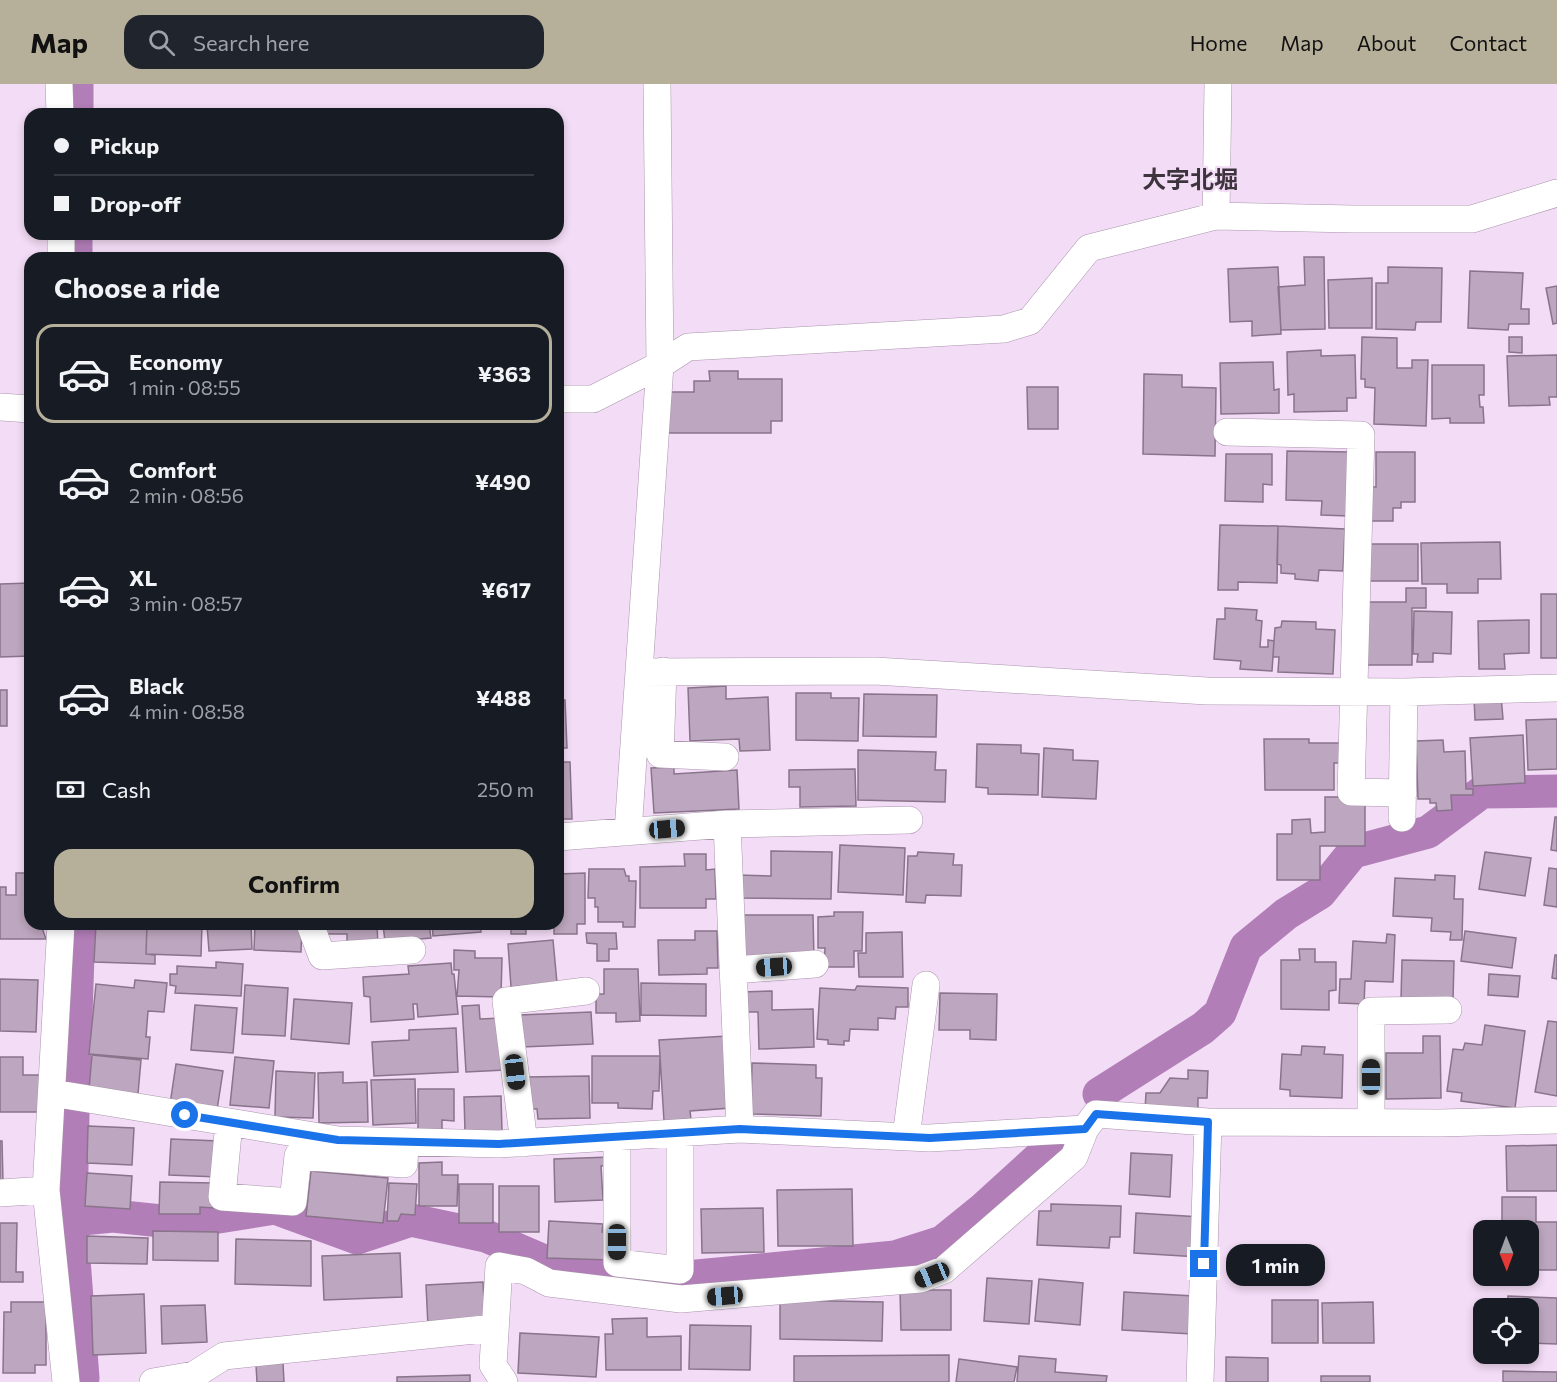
<!DOCTYPE html>
<html lang="en">
<head>
<meta charset="utf-8">
<style>
  :root { --surface:#171b24; --page:#20242c; --text:#f1f3f6; --muted:#9ea1a6; --line:#363941; --accent:#b6b09b }
  body { margin:0; font-family:Commissioner,"Noto Sans JP",sans-serif; background:var(--page); color:var(--text); height:100vh; display:flex; flex-direction:column; font-size:22px; white-space:nowrap }
  * { box-sizing:border-box; margin:0 }
  p { font-size:20px; color:var(--muted) }
  .icon { flex:none; width:33px; height:33px; fill:none; stroke:currentColor; stroke-width:2; stroke-linecap:round; stroke-linejoin:round }
  .map { position:relative; flex:1; overflow:hidden }
  .details { position:absolute; left:24px; top:168px; width:540px; height:678px; display:flex; flex-direction:column; background:var(--surface); border-radius:18px; box-shadow:0 3px 9px #0003 }
  .details>* { flex:none }
  .banner { position:absolute; left:24px; top:24px; width:540px; height:132px; border-radius:18px; box-shadow:0 3px 9px #0003; display:grid; align-content:center; height:132px; padding:0 30px; background:var(--surface) }
  .needle { width:39px; rotate:179deg }
  .buttons { position:absolute; left:1473px; top:1136px; display:grid; gap:12px }
  .buttons a { display:grid; place-items:center; width:66px; height:66px; border-radius:12px; background:var(--surface); box-shadow:0 3px 9px #0003; font-size:30px }
  .end { position:absolute; width:27px; height:27px; margin:-14px; border:8px solid #1a73e8; background:#fff; box-shadow:0 0 0 3px #fff }
  .from { border-radius:50% }
  .bubble { position:absolute; height:42px; border-radius:18px; background:var(--surface); box-shadow:0 3px 9px #0003; font-size:20px; font-weight:700; line-height:42px; text-align:center }
  .car { position:absolute; width:18px; height:36px; margin:-18px -9px; border-radius:8px; box-shadow:0 0 4px 2px #0007; background:linear-gradient(#222 24%,#8ab4d8 0 40%,#222 0 76%,#8ab4d8 0 86%,#222 0) }
  .banner b { display:flex; align-items:center; gap:21px; height:57px; font-size:22px }
  .banner b+b { border-top:2px solid var(--line) }
  .banner i { width:15px; height:15px; background:var(--text) }
  ul { padding:0; list-style:none }
  li { display:flex; align-items:center; gap:18px; height:99px; margin:0 12px 9px; padding:0 18px; border:3px solid transparent; border-radius:18px }
  li div { flex:1 }
  li b { display:block; font-size:22px }
  li em { font-style:normal; font-weight:700 }
  li.current { border-color:var(--accent) }
  li>.icon { width:54px; height:54px; stroke-width:1.5 }
  h2 { padding:0 30px; font-size:27px; line-height:72px }
  .pay { display:flex; align-items:center; gap:15px; height:66px; padding:0 30px; font-size:22px }
  .pay p { margin-inline-start:auto }
  .cta { display:flex; gap:12px; margin-top:auto; padding:12px 30px }
  .cta a { flex:1; height:69px; border-radius:18px; background:var(--accent); color:#111; font-size:24px; font-weight:700; line-height:69px; text-align:center }
  header { display:flex; align-items:center; gap:36px; box-sizing:border-box; height:84px; padding:0 30px; background:var(--accent); color:#111 }
  header strong { font-size:28px }
  nav { display:flex; gap:33px; margin-inline-start:auto; font-size:21px }
  .search { width:420px; height:54px; background:var(--page); display:flex; align-items:center; gap:15px; box-sizing:border-box; padding:0 21px; border-radius:18px; color:var(--muted); font-size:22px }
  .map>svg:first-child { display:block }
</style>
</head>
<body>
<header>
<strong>Map</strong>
<div class="search"><svg class="icon" aria-label="search" viewBox="0 0 24 24"><circle cx="10" cy="10" r="6"/><path d="M15 15l6 6"/></svg>Search here</div>
<nav><a>Home</a><a>Map</a><a>About</a><a>Contact</a></nav>
</header>
<div class="map">
<svg width="1557" height="1298" viewBox="0 0 1557 1298">
  <rect width="100%" height="100%" fill="#f3dcf6"/>
  <g fill="none" stroke-linecap="round" stroke-linejoin="round">
    <!-- canal -->
    <path stroke="#b27eb8" stroke-width="33" d="M77,30v-30
      M76,174v-24
      M74,994l5,-154
      M1099,1010l104,-66 17,-15 26,-66 40,-33 34,-21 33,-41 75,-20 54,-40 75,-1
      M73,1029l-2,107 12,158
      M71,1136l42,-4 68,7 94,-15 82,30 54,-18 75,16 79,34 111,8 219,-21 47,-15 42,-34 66,-60"/>
  </g>
  <!-- building -->
  <path fill="#bda6bf" stroke="#89748b" stroke-width="1.5" d="M1304,173h20l1,72 -44,1 -3,-43 27,-2z
    M1278,183l3,67 -29,2v-15l-22,1 -2,-53z
    M1388,183l54,1 -1,54h-25l-1,8 -39,-1v-46h12z
    M1470,187l53,2 -2,36h8v15h-20l-1,6 -40,-2z
    M1372,194v50h-43l-1,-48z
    M1557,202v37l-4,1 -7,-36z
    M1362,253l35,1v30h15v-8h16l-2,66 -52,-2 1,-36 -10,-1v-8h-4z
    M1509,253h13v16l-13,-1z
    M1321,266v6l34,-1 1,43h-9v13l-53,1v-18l-6,1 -1,-43z
    M1557,271v42h-8l1,8 -41,1 -2,-50z
    M1273,278l1,28 5,-1v24l-58,1 -1,-51z
    M1432,281h52v30h-5l1,12h3l1,16h-34v-5l-18,1z
    M709,287h29v8h44v42h-11v12h-104v-41h27v-11h16z
    M1144,290l38,1v12l34,1 -1,68 -72,-2z
    M1027,303h31v42h-30z
    M1287,367l63,1 -1,64 -28,-1 1,-14 -36,-1z
    M1376,368h39v50h-14v6h-8v13h-28v-34h11z
    M1226,370h46v31l-9,-1v18l-38,-1z
    M1220,441l58,1 -1,57 -39,-1v8h-20z
    M1278,442l67,3 -2,42 -24,-1 -1,11 -23,-2v-5l-14,-1v-8l-4,-1z
    M1500,458l1,37h-23v14h-31v-9h-25l-1,-41z
    M1360,460h58v37h-57z
    M30,499v73l-30,1v-73z
    M1406,504h20v20h-14v57h-47v-63h41z
    M1541,510h16v64h-16z
    M1225,524l32,2 -1,10 6,1 -2,26h8v-7l6,1 -2,30 -32,-2 1,-8 -27,-2 3,-40h8z
    M1414,527l38,1 -1,42 -18,-1v9h-16l1,-8h-5z
    M1529,536v33l-25,1 1,15h-26l-1,-48z
    M1282,537l34,1v7l19,1 -2,44 -55,-2 1,-15h-6l1,-16 1,-13 6,-1z
    M726,602v13l42,-2 2,53 -30,1 -1,-12 -49,2 -2,-53z
    M0,606h7v36h-7z
    M796,609h35v5h28l-1,43 -62,-1z
    M864,610l73,1 -1,42 -73,-1z
    M1501,612l2,23 -28,1 -1,-23z
    M558,616h7l2,48h-9z
    M1557,635v50l-29,1 -2,-50z
    M1523,651l2,48 -52,3 -3,-48z
    M1264,655h45v4h42v20h-17v27h-69z
    M1443,656l1,12 21,-1 1,38h7v6h-22l1,15 -15,1 -1,-8h-6v-4h-12l-2,-58z
    M977,660l44,1v8l18,1 -1,41 -50,-1v-6l-12,-1z
    M1044,664l29,2v10l25,1 -2,38 -54,-2z
    M858,666l78,2 -1,18h11l-1,32 -87,-2z
    M558,678h12l2,57h-14z
    M674,683v7l63,-4 2,39 -85,4 -3,-45z
    M855,685l1,37 -56,1v-20h-11v-17z
    M1325,713h40v49h-45v34h-43v-46h15v-14l18,-1 1,14 14,-1z
    M1555,733h2v34l-6,-1z
    M840,761l65,3 -2,47 -65,-3z
    M771,767l61,1 -1,47 -94,-1v-23l34,1z
    M918,768l36,2 -1,11h9l-1,31 -35,-1 -1,8 -19,-1 2,-46h9z
    M1485,768l46,6 -6,38 -46,-7z
    M684,770h22v16l9,-1 1,30h-10v9h-66v-41l45,-1z
    M1549,784l8,1v38l-13,-2z
    M589,785h35l2,7h3v5h7l-1,46h-12v-5h-25v-15h-3v-9h-7z
    M16,789h14v51h20l-9,1 5,14h-46v-52h6v8h10z
    M585,789v51h-8v10h-23v-10h4v-50z
    M1435,791l20,1 -1,23h9l-1,41h-12l1,-8 -20,-1 1,-13 -39,-2 2,-38 40,2z
    M834,828h29l-1,39h-8v16h-30l1,-19h-7v-31l16,-1z
    M742,831h71l1,44h-71z
    M96,840h51l-1,30 9,1v9l-61,-2z
    M147,840h55l-1,32 -55,-2z
    M213,840h38l1,25 -43,2 -2,-26z
    M255,840l47,2 -1,26 -47,-2z
    M326,840h51l1,23h-31v-13h-21z
    M383,840h46l2,14 -46,4z
    M432,840h48l1,8 -48,4z
    M484,840h54v4h-12v6h-15v-8l-27,1z
    M695,847h22l1,37h-11v6l-48,1 -1,-35h37z
    M1465,847l51,7 -4,30 -51,-7z
    M902,848l1,45h-44l-1,-24h8v-20z
    M586,849h30l1,16h-8v12h-12v-17l-10,-1z
    M1387,850l8,1 -2,47 -28,-1 -1,23 -25,-1 1,-24h11l2,-38 33,2z
    M553,856l4,43 -46,4 -3,-43z
    M1299,865h16v13h21v28l-7,1v19l-48,-1v-49h19z
    M454,866l21,1v7h27l-1,39 -44,-1 2,-26h-5z
    M1555,871h2v24l-5,-1z
    M1402,876l52,1 -1,40 -52,-2z
    M216,878l27,2 -2,32 -66,-3 1,-7 -6,-1v-11h7v-8l39,2z
    M451,879l1,11h2l4,40 -40,3 -1,-13h-4l1,15 -43,3 -1,-25 -6,-1 -1,-19 46,-3 -1,-8z
    M604,885h34l2,52 -24,1v-9h-20v-19h8z
    M1489,890l31,2 -2,21 -30,-2z
    M0,895l38,1 -2,52 -36,-1z
    M135,896l32,3 -3,29 -16,-1 -2,26h4l-2,22 -59,-5 7,-70 38,4z
    M641,899l65,1v32l-65,-1z
    M245,901l43,3 -3,48 -43,-2z
    M857,902l51,2v19h-12l-1,12 -17,-1v12l-28,-1 -1,12h-5v4l-16,-1v-4l-11,-1 3,-51 35,2z
    M772,907v19l41,-1 1,38 -55,2 -1,-37h-15l-1,-20z
    M940,909l57,1 -1,46 -26,-1v-9h-31z
    M294,915l58,4 -3,41 -58,-5z
    M195,921l42,3 -4,45 -42,-3z
    M479,921l1,14 22,-1 3,52 -39,2 -4,-66z
    M591,928l2,32 -71,3 -2,-32z
    M1548,937l9,1v74l-22,-4z
    M1485,941l40,6 -10,77 -54,-7 1,-8 -15,-2 6,-42 10,1 2,-7 17,2z
    M456,944l2,44 -84,4 -2,-34 37,-2v-10z
    M727,952l4,72 -41,3 1,8 -27,2 -5,-81z
    M1423,952h17l1,62 -55,1v-46h37z
    M1302,962l23,1 -1,7 19,1 -1,43 -52,-2v-6l-10,-1 2,-35 19,1z
    M92,971l49,5 -3,34 -49,-5z
    M592,972h68l-1,35h-6l-1,18 -34,-1v-5h-26z
    M0,973h23v18h21l-1,37h-43z
    M235,973l39,4 -5,47 -39,-3z
    M752,979l64,2v13h6l-1,38 -70,-2z
    M176,980l47,7 -6,39 -47,-6z
    M1188,986l20,1 -1,27h-9v14l-53,-3 1,-16h14l10,-15 18,1z
    M276,987l39,2 -2,45 -38,-1z
    M343,988v11l24,-1 1,40 -49,1 -1,-50z
    M589,992l1,42 -52,1 -1,-10h-9l-1,-32z
    M415,995l1,44 -43,2 -2,-45z
    M418,1005h36v32l-12,-1v14l-24,-1z
    M501,1012l1,35 -37,1 -1,-35z
    M88,1042l46,2 -2,37 -45,-2z
    M171,1055l48,2 -1,36 -49,-2z
    M0,1057h2l1,41h-3z
    M1557,1061v46h-50l-1,-45z
    M1131,1069l41,2 -2,42 -41,-3z
    M610,1073l1,8 -10,1 2,34 -48,2 -1,-43z
    M442,1078v13h16l-1,31h-38v-43z
    M311,1087l77,7 -5,45 -77,-7z
    M87,1089l45,3 -2,33 -45,-3z
    M160,1098l54,1v25l-14,-1v7h-41z
    M389,1099l28,1 -2,31 -14,-1 -3,7h-11z
    M459,1100h34v39h-34z
    M499,1102h40v46h-40z
    M852,1105l1,57h-75l-1,-56z
    M1502,1113h34v25h21v48h-29v-40h-26z
    M1051,1120l70,2 -1,31h-10l-1,11 -72,-3 2,-34h12z
    M763,1124l1,44 -62,1 -1,-44z
    M1136,1129l65,4 -2,40 -65,-4z
    M549,1137l54,3 -1,8h9l-1,28 -63,-2z
    M0,1139h17l-1,49h7v10h-23z
    M153,1147l65,1v29l-65,-1z
    M87,1152l61,2 -1,26 -60,-1z
    M236,1155l75,2v45l-76,-2z
    M400,1169l2,44 -78,3 -2,-44z
    M987,1194l45,3 -3,43 -45,-3z
    M1039,1195l44,4 -3,42 -45,-4z
    M483,1198l2,41 -57,3 -2,-41z
    M900,1206h51v40h-50z
    M1124,1208l70,4 -2,38 -70,-4z
    M144,1210l2,59 -53,2 -2,-59z
    M1508,1212l49,2v46l-29,-1v-35h-21z
    M780,1216l103,2 -1,39 -102,-2z
    M1272,1216h46v43h-46z
    M11,1218h35v63h-11v8h-32l1,-61h7z
    M1373,1218l1,41h-51l-1,-40z
    M205,1221l2,37 -45,2 -1,-38z
    M647,1234v19l34,-1v34h-75l-1,-36h8l-1,-15z
    M690,1241l61,1 -1,44 -61,-1z
    M520,1249l79,4 -3,40 -78,-4z
    M949,1271v27h-155v-26z
    M1019,1272l37,3 -1,13 52,4 -1,6h-89z
    M1226,1273l42,1v24h-42z
    M959,1275l58,8 -3,15h-58z
    M283,1279l1,19h-27l-1,-17z
    M1503,1287l54,1v10h-54z
    M470,1291v7h-73v-5z
    M1321,1292h49v6h-49z"/>
  <g fill="none" stroke-linecap="round" stroke-linejoin="round">
    <defs>
      <path id="minor" d="M59,0l1,30
        M1216,132l2,-132
        M61,150v24
        M558,315h35l67,-34 28,-18 316,-18 26,-8 59,-73 127,-32 137,3h119l85,-26
        M0,323l30,2
        M1227,348l134,3 -10,357 52,1
        M663,587l-3,83 65,3
        M640,588l235,-1 332,20 197,1 153,-4
        M1402,734l2,-126
        M727,740l182,-4
        M628,748l32,-467 -3,-281
        M558,753l169,-13 13,305
        M61,840l-15,266 20,192
        M310,840l12,32 90,-6
        M733,886l82,-6
        M52,1009l286,47 161,4 241,-15 190,9 155,-9
        M229,1038l-7,75 71,5 5,-46 106,8 1,-22
        M1371,1038v-111l77,-1
        M617,1053v126l63,7v-137
        M906,1053l20,-152
        M524,1059l-18,-142 80,-10
        M0,1109l46,-3
        M153,1298l41,-7 30,-19 270,-28
        M504,1298l-11,-17 6,-99 27,5 23,12 132,16 239,-20 24,-9 130,-113 11,-28 11,-15 112,8 232,1 117,-3
        M1200,1298l8,-260"/>
    </defs>
    <!-- minor casing -->
    <use href="#minor" stroke="#aa94ac" stroke-width="28"/>
    <!-- minor -->
    <use href="#minor" stroke="#fff" stroke-width="27"/>
  </g>
  <g fill="none" stroke-linecap="round" stroke-linejoin="round">
    <!-- route -->
    <path stroke="#1a73e8" stroke-width="8" d="M185,1031l153,25 161,4 241,-15 190,9 155,-9 11,-15 112,8 -4,142"/>
  </g>
  <g text-anchor="middle" stroke-width="4.5" stroke-linejoin="round" paint-order="stroke">
    <!-- quarter labels -->
    <g font-size="24" font-weight="bold" fill="#3d343e" stroke="#f3dcf6">
      <text x="1190" y="104">大字北堀</text>
    </g>
  </g>
</svg>
<div class="buttons">
<a><svg class="needle" viewBox="-14 -14 28 28"><path d="M0-13l5 13h-10z" fill="#e53935"/><path d="M0 13l5-13h-10z" fill="#9ea1a6"/></svg></a>
<a><svg class="icon" aria-label="locate" viewBox="0 0 24 24"><circle cx="12" cy="12" r="6"/><path d="M12 2v4M12 18v4M2 12h4M18 12h4"/></svg></a>
</div>
<i class="end from" style="left:185px;top:1031px"></i>
<i class="end" style="left:1204px;top:1180px"></i>
<div class="bubble" style="left:1226px;top:1160px;width:99px">1 min</div>
<i class="car" style="left:667px;top:745px;rotate:85deg"></i>
<i class="car" style="left:774px;top:883px;rotate:266deg"></i>
<i class="car" style="left:515px;top:988px;rotate:173deg"></i>
<i class="car" style="left:1371px;top:993px;rotate:0deg"></i>
<i class="car" style="left:617px;top:1158px;rotate:180deg"></i>
<i class="car" style="left:932px;top:1191px;rotate:248deg"></i>
<i class="car" style="left:725px;top:1212px;rotate:265deg"></i>
<div class="banner">
<b><i class="from"></i>Pickup</b>
<b><i></i>Drop-off</b>
</div>
<section class="details">
<h2>Choose a ride</h2>
<ul>
<li class="current"><svg class="icon" aria-label="car" viewBox="0 0 24 24"><path d="M5 17H2v-5l4-1 3-4h7l3 4 3 1v5h-3M9 17h6M6 11h13"/><circle cx="7" cy="17" r="2"/><circle cx="17" cy="17" r="2"/></svg><div><b>Economy</b><p>1 min · 08:55</p></div><em>¥363</em></li>
<li><svg class="icon" aria-label="car" viewBox="0 0 24 24"><path d="M5 17H2v-5l4-1 3-4h7l3 4 3 1v5h-3M9 17h6M6 11h13"/><circle cx="7" cy="17" r="2"/><circle cx="17" cy="17" r="2"/></svg><div><b>Comfort</b><p>2 min · 08:56</p></div><em>¥490</em></li>
<li><svg class="icon" aria-label="car" viewBox="0 0 24 24"><path d="M5 17H2v-5l4-1 3-4h7l3 4 3 1v5h-3M9 17h6M6 11h13"/><circle cx="7" cy="17" r="2"/><circle cx="17" cy="17" r="2"/></svg><div><b>XL</b><p>3 min · 08:57</p></div><em>¥617</em></li>
<li><svg class="icon" aria-label="car" viewBox="0 0 24 24"><path d="M5 17H2v-5l4-1 3-4h7l3 4 3 1v5h-3M9 17h6M6 11h13"/><circle cx="7" cy="17" r="2"/><circle cx="17" cy="17" r="2"/></svg><div><b>Black</b><p>4 min · 08:58</p></div><em>¥488</em></li>
</ul>
<div class="pay"><svg class="icon" aria-label="cash" viewBox="0 0 24 24"><path d="M3 7h18v10H3z"/><circle cx="12" cy="12" r="2"/></svg>Cash<p>250 m</p></div>
<div class="cta"><a>Confirm</a></div>
</section>
</div>
</body>
</html>
